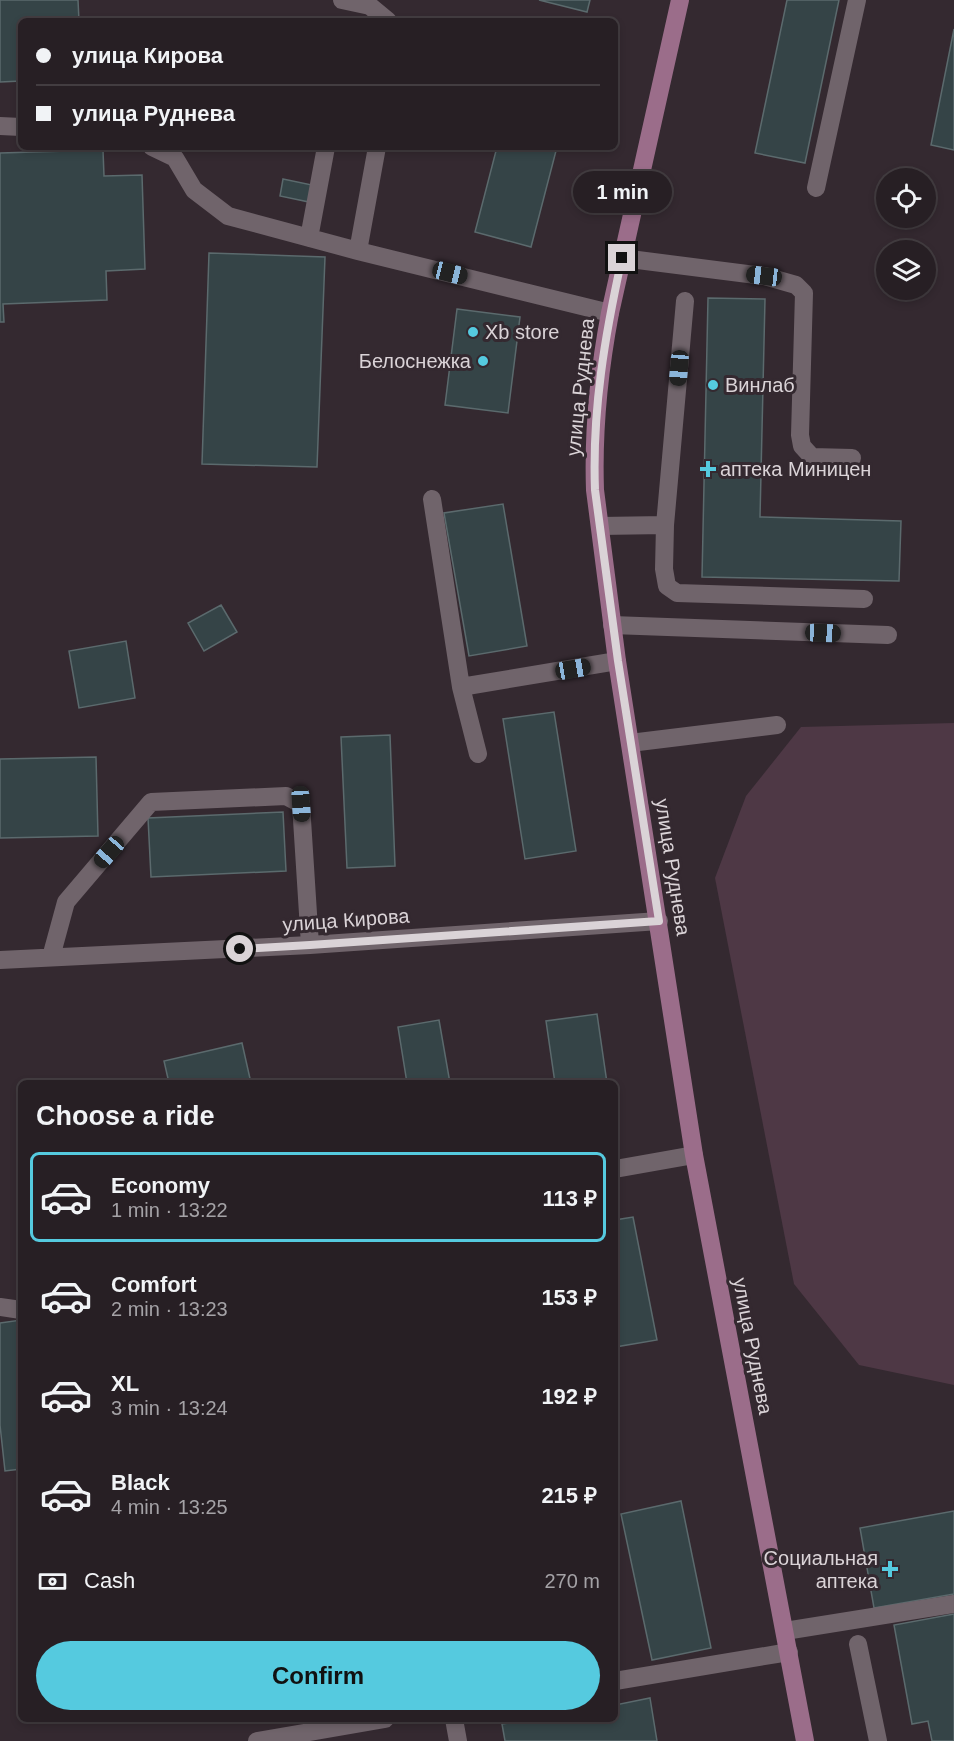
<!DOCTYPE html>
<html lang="en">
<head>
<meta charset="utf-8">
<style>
  :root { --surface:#271f24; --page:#2f272c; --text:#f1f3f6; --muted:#a4a2a6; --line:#433d41; --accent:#55cadf }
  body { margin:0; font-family:Arial,sans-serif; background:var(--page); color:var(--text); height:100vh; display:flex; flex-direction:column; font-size:22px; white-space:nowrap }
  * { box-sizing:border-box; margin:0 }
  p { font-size:20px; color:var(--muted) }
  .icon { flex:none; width:33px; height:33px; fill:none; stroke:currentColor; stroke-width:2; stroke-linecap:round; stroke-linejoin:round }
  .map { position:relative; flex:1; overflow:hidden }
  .panel { position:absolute; left:18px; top:1080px; width:600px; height:642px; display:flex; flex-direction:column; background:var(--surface); border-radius:9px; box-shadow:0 3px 9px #0003,0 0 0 2px var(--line) }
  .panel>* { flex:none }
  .hud { position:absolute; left:18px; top:18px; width:600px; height:132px; border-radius:9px; box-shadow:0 3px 9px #0003,0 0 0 2px var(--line); display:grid; align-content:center; height:132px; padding:0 18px; background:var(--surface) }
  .buttons { position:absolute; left:876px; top:168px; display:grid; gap:12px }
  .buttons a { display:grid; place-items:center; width:60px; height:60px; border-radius:50%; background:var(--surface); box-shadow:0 3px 9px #0003,0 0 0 2px var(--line); font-size:30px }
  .end { position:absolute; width:27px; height:27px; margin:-14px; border:8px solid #dad3d7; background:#111; box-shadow:0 0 0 3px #111 }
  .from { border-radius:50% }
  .bubble { position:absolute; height:42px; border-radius:21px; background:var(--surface); box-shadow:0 3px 9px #0003,0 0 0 2px var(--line); font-size:20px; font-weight:700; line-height:42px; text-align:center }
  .car { position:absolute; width:18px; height:36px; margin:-18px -9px; border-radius:8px; box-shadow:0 0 4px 2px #0007; background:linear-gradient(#222 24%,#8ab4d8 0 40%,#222 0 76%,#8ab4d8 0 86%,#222 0) }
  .hud b { display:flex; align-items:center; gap:21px; height:57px; font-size:22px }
  .hud b+b { border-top:2px solid var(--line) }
  .hud i { width:15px; height:15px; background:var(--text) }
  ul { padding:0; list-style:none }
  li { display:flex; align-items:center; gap:18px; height:90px; margin:0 12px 9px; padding:0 6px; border:3px solid transparent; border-radius:9px }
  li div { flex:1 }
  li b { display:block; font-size:22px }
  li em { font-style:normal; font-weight:700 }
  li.current { border-color:var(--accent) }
  li>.icon { width:54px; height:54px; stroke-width:1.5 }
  h2 { padding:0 18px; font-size:27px; line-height:72px }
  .pay { display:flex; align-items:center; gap:15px; height:66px; padding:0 18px; font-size:22px }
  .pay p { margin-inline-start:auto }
  .action { display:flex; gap:12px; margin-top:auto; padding:12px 18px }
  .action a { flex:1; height:69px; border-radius:36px; background:var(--accent); color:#111; font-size:24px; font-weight:700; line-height:69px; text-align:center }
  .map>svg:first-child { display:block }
</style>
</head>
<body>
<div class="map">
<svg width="954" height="1741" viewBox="0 0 954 1741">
  <rect width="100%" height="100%" fill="#342930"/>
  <!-- green -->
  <path fill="#4e3845" d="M954,723v662l-95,-20 -65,-81 -79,-406 31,-82 55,-69z"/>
  <!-- building -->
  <path fill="#354447" stroke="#5b6a6d" stroke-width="1.5" d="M0,0h78l1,21h-58v60l-21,1z
    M539,0h51l-3,12z
    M787,0h52l-34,163 -50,-10z
    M954,29v121l-23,-5z
    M497,147h60l-26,100 -56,-15z
    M103,150l1,26 38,-1 3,94 -39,2 1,29 -104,4 1,18h-4v-169z
    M283,179l29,6 -3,17 -29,-6z
    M209,253l116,4 -8,210 -115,-3z
    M708,298l57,1 -5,218 141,4 -2,60 -197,-4z
    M457,309l63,8 -12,96 -63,-8z
    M503,504l24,142 -58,10 -25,-143z
    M221,605l16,27 -33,19 -16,-28z
    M126,641l9,57 -56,10 -10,-57z
    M554,712l22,139 -51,8 -22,-140z
    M390,735l5,131 -48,2 -6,-131z
    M96,757l2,79 -98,2v-79z
    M283,812l3,59 -135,6 -3,-59z
    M597,1014l10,69h-52l-9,-62z
    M439,1020l11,63h-43l-9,-56z
    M242,1043l9,40h-82l-5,-22z
    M633,1217l24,123 -42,7v-127z
    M21,1320v149l-16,2 -5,-46v-102z
    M681,1501l30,147 -59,12 -31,-146z
    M954,1511v83l-80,14 -14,-80z
    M954,1614v127h-22l-4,-20 -16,3 -18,-99z
    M650,1698l7,43h-152l-3,-17 31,-5h82v-14z"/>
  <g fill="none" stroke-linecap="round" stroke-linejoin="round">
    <!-- minor -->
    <path stroke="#70646b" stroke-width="18" d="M342,0l28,6 18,15
      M0,126l21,1
      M152,147l23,11 19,32 34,26 130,35 252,62
      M816,188l41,-188
      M309,238l17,-91
      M358,251l19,-104
      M622,258l142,18 32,9 8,8 -4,142 2,11 10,11 40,1
      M685,301l-20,224 -1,44 3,17 10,7 187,6
      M432,499l29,188 17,67
      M600,526l65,-1
      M612,625l276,10
      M461,687l156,-26
      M630,743l147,-18
      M51,957l15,-55 85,-100 135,-6 15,8 9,141
      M0,960l310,-15 349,-24
      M615,1169l79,-14
      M0,1307l21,3
      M785,1631l169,-27
      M858,1644l20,97
      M615,1681l174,-29
      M454,1719l4,22
      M257,1741l128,-22"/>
    <!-- major -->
    <path stroke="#9b6d8a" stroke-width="18" d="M680,0l-70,313c-11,58 -17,118 -15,177l22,171 77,494 111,586"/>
  </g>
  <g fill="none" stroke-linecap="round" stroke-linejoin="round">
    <!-- route -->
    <path stroke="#dad3d7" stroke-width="8" d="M240,949l70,-4 349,-24 -41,-260 -23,-171c-3,-80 10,-155 27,-232"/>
  </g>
  <!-- markers -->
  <g fill="#55cadf" stroke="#342930" stroke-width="2">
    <circle cx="473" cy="332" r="6"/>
    <circle cx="483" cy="361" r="6"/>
    <circle cx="713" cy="385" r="6"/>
    <path d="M705 460h6v6h6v6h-6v6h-6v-6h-6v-6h6z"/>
    <path d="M887 1560h6v6h6v6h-6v6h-6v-6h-6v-6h6z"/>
  </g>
  <g text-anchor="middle" stroke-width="6" stroke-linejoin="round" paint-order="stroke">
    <!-- poi labels -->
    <g font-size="20" fill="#dad3d7" stroke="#342930" text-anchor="start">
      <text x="485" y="339">Xb store</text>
      <text x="471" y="368" text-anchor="end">Белоснежка</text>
      <text x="725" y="392">Винлаб</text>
      <text x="720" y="476">аптека Миницен</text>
      <text x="878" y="1565" text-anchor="end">Социальная<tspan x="878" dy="23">аптека</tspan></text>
    </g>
    <!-- street labels -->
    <g font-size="20" fill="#dad3d7" stroke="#342930">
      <text transform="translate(580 387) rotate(-84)" y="7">улица Руднева</text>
      <text transform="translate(673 867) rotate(81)" y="7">улица Руднева</text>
      <text transform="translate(346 920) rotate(-4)" y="7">улица Кирова</text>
      <text transform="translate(753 1346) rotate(79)" y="7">улица Руднева</text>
    </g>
  </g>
</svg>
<div class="buttons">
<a><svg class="icon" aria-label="locate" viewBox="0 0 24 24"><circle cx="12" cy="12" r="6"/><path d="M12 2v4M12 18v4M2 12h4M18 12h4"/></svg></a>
<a><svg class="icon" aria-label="layers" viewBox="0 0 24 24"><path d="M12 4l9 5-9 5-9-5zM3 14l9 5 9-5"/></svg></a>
</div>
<i class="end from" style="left:240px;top:949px"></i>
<i class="end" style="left:622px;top:258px"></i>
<div class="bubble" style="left:573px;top:171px;width:99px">1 min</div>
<i class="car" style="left:450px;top:273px;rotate:104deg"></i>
<i class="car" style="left:764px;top:276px;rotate:277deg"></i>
<i class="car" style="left:679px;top:368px;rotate:185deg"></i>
<i class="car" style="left:823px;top:633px;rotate:92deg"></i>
<i class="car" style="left:573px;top:669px;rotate:80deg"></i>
<i class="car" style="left:301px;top:804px;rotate:176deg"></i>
<i class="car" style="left:109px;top:852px;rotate:221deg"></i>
<div class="hud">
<b><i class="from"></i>улица Кирова</b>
<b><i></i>улица Руднева</b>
</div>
<section class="panel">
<h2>Choose a ride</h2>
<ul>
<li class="current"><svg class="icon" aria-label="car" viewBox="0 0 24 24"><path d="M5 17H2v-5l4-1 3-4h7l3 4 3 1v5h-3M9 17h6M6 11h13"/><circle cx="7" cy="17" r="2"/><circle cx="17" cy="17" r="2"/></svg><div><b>Economy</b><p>1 min · 13:22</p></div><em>113 ₽</em></li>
<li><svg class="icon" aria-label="car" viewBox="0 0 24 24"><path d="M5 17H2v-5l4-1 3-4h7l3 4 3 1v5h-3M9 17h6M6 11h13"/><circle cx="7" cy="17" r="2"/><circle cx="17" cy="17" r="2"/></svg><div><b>Comfort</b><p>2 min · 13:23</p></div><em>153 ₽</em></li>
<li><svg class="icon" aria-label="car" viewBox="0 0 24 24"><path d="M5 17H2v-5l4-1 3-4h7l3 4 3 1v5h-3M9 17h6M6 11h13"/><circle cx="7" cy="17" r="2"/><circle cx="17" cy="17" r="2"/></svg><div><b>XL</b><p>3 min · 13:24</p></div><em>192 ₽</em></li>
<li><svg class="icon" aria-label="car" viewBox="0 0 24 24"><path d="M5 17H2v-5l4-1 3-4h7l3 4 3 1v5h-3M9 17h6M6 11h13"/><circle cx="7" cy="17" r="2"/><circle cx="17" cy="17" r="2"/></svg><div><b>Black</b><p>4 min · 13:25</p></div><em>215 ₽</em></li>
</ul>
<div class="pay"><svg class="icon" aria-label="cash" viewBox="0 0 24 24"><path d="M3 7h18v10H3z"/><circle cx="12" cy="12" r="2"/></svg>Cash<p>270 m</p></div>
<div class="action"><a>Confirm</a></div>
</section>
</div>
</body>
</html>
